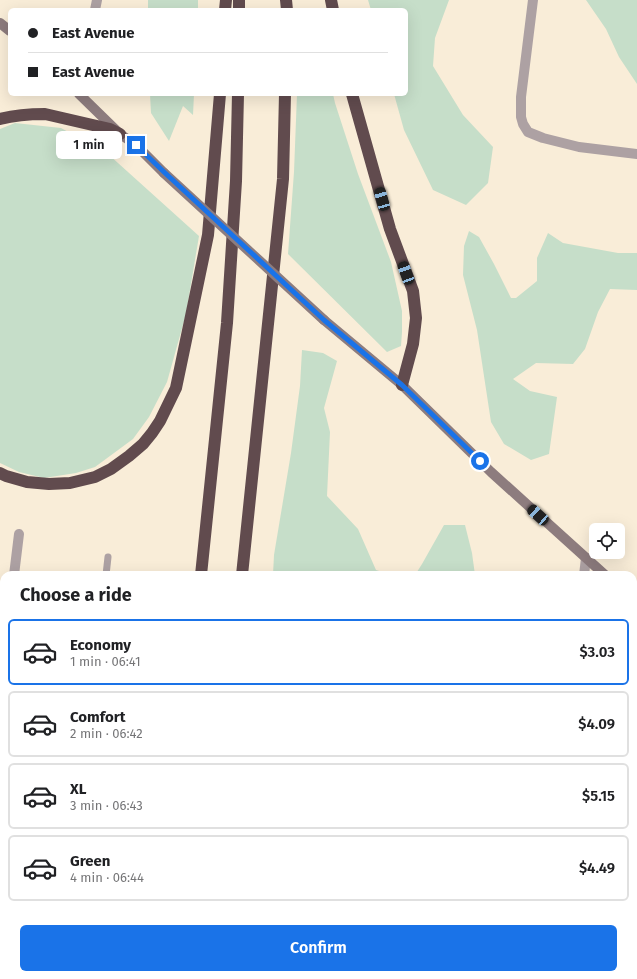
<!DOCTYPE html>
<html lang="en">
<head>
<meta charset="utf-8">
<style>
  :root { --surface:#fff; --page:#f6f6f6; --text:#202124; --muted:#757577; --line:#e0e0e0; --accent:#1a73e8 }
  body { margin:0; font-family:"Fira Sans",sans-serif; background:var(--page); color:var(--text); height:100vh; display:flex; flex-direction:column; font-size:15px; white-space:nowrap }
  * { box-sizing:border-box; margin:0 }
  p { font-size:13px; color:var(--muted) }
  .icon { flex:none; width:22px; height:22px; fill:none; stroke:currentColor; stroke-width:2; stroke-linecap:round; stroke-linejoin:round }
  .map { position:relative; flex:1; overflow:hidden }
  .details { position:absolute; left:0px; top:571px; width:637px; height:408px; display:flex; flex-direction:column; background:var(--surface); border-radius:12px 12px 0 0; box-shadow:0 4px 16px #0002 }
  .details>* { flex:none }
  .guide { position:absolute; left:8px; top:8px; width:400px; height:88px; border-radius:6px; box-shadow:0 4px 16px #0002; display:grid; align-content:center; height:88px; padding:0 20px; background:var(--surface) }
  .tools { position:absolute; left:589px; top:523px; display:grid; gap:8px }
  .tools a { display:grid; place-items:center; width:36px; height:36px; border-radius:6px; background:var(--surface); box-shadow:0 4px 16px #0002; font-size:20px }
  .end { position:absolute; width:18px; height:18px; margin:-9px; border:5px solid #1a73e8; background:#fff; box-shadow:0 0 0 2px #fff }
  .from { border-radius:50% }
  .bubble { position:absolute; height:28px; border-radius:6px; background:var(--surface); box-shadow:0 4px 16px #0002; font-size:13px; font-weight:600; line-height:28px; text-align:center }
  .car { position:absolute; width:12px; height:24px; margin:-12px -6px; border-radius:5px; box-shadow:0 0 3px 1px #0007; background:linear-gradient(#222 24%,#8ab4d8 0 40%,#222 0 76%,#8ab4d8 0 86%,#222 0) }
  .guide b { display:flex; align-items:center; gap:14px; height:38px; font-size:15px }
  .guide b+b { border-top:1px solid var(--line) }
  .guide i { width:10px; height:10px; background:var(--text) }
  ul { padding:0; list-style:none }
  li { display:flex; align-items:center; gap:12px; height:66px; margin:0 8px 6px; padding:0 12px; border:2px solid var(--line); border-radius:6px }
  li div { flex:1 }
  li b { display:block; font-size:15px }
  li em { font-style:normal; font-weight:600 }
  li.selected { border-color:var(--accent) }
  li>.icon { width:36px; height:36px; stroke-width:1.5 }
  h2 { padding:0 20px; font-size:18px; line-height:48px }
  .button { display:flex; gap:8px; margin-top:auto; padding:8px 20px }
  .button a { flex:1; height:46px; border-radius:6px; background:var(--accent); color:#fff; font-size:16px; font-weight:600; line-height:46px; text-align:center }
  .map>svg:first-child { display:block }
</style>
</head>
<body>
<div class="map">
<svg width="637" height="979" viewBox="0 0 637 979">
  <rect width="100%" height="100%" fill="#f9edd8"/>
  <!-- green -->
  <path fill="#c6dec9" d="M148,0h50v10h-50z
    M368,0h81l-14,38 -2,28 30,49 30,32 -5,36 -22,22 -33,-15 -29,-60 -10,-36h12v-84h-35z
    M586,0h51v84l-18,-27 -13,-28z
    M150,94h44l-1,21 -10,-9 -14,35 -18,-28z
    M297,94h36l2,9 23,71 33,88 11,49v21l-1,14 -14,6 -99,-98 6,-82z
    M15,123l46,5 47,26 91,82 -13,78 -19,68 -18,35 -16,22 -38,28 -19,6 -32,5 -25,-6 -19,-9v-334z
    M469,231l10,6 15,27 17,34h5l21,-17v-23l11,-25 15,10 55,10h19v37l-27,-1 -12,23 -13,37 -12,15 -37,-1 -23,16 17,12 27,6 -8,57 -18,6 -27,-16 -13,-22 -14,-92 -14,-55 1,-29z
    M302,350l21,3 14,8 -13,47 6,24 -3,64 31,33 18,41 16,5h-119l1,-20 17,-102 9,-67z
    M444,525h21l7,28 3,22h-60l7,-11z
    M234,975h227l1,4h-229z"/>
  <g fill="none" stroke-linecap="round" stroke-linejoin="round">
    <!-- service -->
    <path stroke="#ada1a3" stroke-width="7" d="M106,575l2,-18
      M0,927l4,1"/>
    <!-- minor -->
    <path stroke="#ada1a3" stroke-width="10" d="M533,0l-12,97v20l2,7 5,8 15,6 36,9 58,7
      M95,10l2,-10
      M14,575l5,-41
      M0,700l4,-35"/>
    <!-- tertiary -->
    <path stroke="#ada1a3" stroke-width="10" d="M584,575l2,-17
      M533,979l1,-4"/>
    <!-- secondary -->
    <path stroke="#8d7c7e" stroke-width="10" d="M0,23l10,8
      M79,94l41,40 16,11 28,28
      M324,320l78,65 89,87 114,103
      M633,600l4,4"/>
    <!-- motorway -->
    <path stroke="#614b4e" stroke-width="12" d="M239,0v10
      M286,0l1,10
      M331,0l2,10
      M225,10l1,-10
      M352,94l38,135 23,62 3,27 -3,26 -11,41
      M0,119c15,-4 30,-5 45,-5l65,15 10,5
      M0,473l6,3 21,6 22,2 21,-1 25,-6 16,-8 18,-13 14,-12 9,-11 8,-12 16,-33 32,-153 12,-141
      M201,575l26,-252 9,-142 2,-87
      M242,575l41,-396 2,-85
      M147,979l1,-4
      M160,979l1,-4
      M203,979v-4"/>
    <!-- secondary-bridge -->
    <path stroke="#8d7c7e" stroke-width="10" d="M164,173l160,147"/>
  </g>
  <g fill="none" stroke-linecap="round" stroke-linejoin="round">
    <!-- route -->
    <path stroke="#1a73e8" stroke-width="5" d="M136,145l28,27 160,148 78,65 78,76"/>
  </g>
</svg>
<div class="tools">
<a><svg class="icon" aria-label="locate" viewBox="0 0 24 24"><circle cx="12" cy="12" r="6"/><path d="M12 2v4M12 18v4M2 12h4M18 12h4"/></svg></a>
</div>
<i class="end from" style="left:480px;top:461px"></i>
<i class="end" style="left:136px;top:145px"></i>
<div class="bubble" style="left:56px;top:131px;width:66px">1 min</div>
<i class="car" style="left:382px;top:199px;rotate:344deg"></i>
<i class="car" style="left:406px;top:273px;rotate:340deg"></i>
<i class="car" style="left:538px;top:515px;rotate:312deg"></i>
<div class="guide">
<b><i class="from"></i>East Avenue</b>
<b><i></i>East Avenue</b>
</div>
<section class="details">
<h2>Choose a ride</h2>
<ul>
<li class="selected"><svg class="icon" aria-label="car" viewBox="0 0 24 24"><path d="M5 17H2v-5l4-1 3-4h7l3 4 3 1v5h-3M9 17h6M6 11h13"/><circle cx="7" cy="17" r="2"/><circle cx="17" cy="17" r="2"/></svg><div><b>Economy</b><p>1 min · 06:41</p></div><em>$3.03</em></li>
<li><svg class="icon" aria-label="car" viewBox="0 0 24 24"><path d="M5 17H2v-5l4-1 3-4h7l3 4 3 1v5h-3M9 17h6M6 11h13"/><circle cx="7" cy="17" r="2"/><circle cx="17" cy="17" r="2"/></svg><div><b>Comfort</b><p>2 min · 06:42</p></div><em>$4.09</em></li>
<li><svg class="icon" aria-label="car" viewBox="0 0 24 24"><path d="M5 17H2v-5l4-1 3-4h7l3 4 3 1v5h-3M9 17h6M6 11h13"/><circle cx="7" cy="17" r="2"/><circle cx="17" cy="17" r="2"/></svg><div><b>XL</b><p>3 min · 06:43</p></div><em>$5.15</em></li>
<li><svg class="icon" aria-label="car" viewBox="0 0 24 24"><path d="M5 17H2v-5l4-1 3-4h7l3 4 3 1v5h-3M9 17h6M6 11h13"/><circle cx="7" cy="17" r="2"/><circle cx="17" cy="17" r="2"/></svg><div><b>Green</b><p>4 min · 06:44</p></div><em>$4.49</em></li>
</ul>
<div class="button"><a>Confirm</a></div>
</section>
</div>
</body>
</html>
